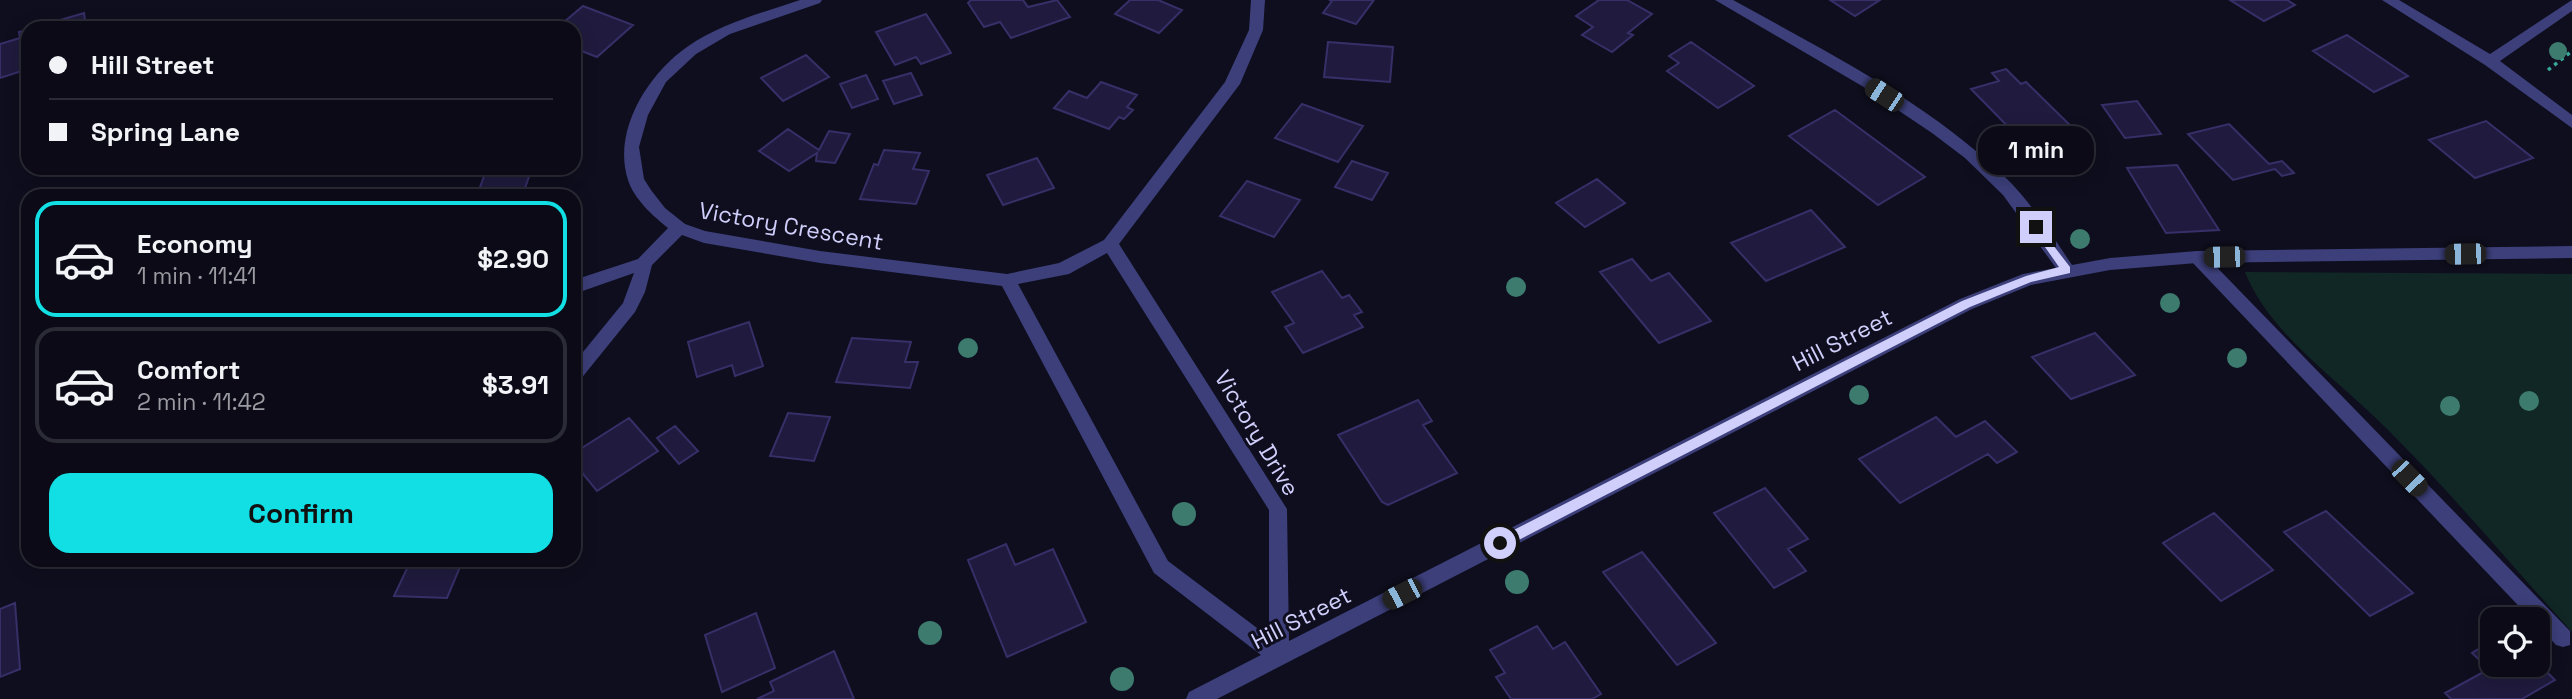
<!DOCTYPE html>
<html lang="en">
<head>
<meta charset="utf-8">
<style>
  :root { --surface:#0b0a16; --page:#14131f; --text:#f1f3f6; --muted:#9a9aa1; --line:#2b2b35; --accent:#11dfe4 }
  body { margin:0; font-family:"Space Grotesk",sans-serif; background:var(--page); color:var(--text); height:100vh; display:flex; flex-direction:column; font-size:26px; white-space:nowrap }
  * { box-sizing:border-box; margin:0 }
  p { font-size:23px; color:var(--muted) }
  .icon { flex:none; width:38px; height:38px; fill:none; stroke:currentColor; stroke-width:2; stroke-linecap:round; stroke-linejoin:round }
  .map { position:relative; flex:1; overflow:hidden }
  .sheet { position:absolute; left:21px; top:189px; width:560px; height:378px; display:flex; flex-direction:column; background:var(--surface); border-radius:21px; box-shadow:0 4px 18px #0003,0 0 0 2px var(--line) }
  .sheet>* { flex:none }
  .hud { position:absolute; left:21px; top:21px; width:560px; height:154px; border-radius:21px; box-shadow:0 4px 18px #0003,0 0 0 2px var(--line); display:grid; align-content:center; height:154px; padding:0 28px; background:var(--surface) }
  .controls { position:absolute; left:2480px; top:607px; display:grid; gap:14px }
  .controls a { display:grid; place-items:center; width:70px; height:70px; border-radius:14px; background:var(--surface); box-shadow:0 4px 18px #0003,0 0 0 2px var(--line); font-size:35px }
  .end { position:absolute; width:32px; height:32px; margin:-16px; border:9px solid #d0cffb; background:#111; box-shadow:0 0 0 4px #111 }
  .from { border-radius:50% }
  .bubble { position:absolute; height:49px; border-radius:21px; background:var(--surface); box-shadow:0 4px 18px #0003,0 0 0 2px var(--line); font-size:23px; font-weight:600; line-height:49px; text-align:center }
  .car { position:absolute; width:21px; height:42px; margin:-21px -10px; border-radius:9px; box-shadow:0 0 5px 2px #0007; background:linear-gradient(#222 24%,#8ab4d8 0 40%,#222 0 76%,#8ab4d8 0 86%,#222 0) }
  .hud b { display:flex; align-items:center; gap:24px; height:66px; font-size:26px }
  .hud b+b { border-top:2px solid var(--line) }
  .hud i { width:18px; height:18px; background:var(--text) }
  ul { padding:12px 0 0; list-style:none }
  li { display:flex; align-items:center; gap:21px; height:116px; margin:0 14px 10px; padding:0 14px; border:4px solid var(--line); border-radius:21px }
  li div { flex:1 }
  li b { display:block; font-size:26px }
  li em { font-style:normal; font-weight:600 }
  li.selected { border-color:var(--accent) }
  li>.icon { width:63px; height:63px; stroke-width:1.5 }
  .primary-button { display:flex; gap:14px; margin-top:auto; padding:14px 28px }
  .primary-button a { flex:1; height:80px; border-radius:21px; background:var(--accent); color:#111; font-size:28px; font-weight:600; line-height:80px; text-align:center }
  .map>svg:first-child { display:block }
</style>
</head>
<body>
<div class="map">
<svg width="2572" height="699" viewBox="0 0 2572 699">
  <rect width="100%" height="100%" fill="#0f0e1e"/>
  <!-- green -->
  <path fill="#112725" d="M2245,272l327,2v358c-62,-68 -121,-140 -186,-204 -46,-47 -117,-94 -141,-156z"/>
  <!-- building -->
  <path fill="#201b3e" stroke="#362f68" stroke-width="2" d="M971,0h52l5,7 29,-7 13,17 -59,21 -11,-16 -16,5 -16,-24z
    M1130,0h28l24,10 -23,23 -44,-19z
    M1329,0h45l-18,24 -33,-11 9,-12z
    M1599,0h28l25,14 -24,19 5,2 -21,17 -30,-17 11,-8 -17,-11z
    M1830,0h50l-25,16z
    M2230,0h57l8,5 -31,16z
    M583,6l50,19 -36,32 -23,-9v-20h-17z
    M84,13l2,15h-53z
    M926,14l25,39 -30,11 -5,-7 -21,8 -19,-33z
    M28,30v39l-28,9v-34l20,-6 -1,-6z
    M2347,35l61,41 -34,16 -61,-41z
    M1328,42l65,5 -3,35 -66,-5z
    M1691,42l63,44 -36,22 -51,-37 12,-8 -10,-7z
    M806,55l23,22 -46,24 -22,-23z
    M2006,69l15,15 5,-2 51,50 -49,15 -57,-58 28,-8 -7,-8z
    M911,73l11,22 -28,9 -11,-23z
    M866,75l12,24 -26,9 -12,-24z
    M1101,82l36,13 -10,12 6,3 -9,9 -5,-2 -10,12 -55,-21 15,-17 18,7z
    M2137,101l24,33 -36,4 -23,-33z
    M1302,104l61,22 -25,36 -63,-24z
    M1835,110l90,67 -47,28 -89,-69z
    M2486,121l47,37 -58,20 -46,-38z
    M2229,124l40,40 13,-3 12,12 -12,3 -7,-7 -42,11 -45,-46z
    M788,129l31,21 10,-19 21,3 -15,29 -19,-2 1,-8 -28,18 -30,-20z
    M884,150l36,3 -7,16 16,2 -13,33 -56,-5 14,-35 4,1z
    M1037,158l17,30 -51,17 -16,-30z
    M1352,161l36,12 -16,27 -37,-13z
    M2177,165l42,65 -53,3 -39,-65z
    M487,168h45l-7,20 -46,2z
    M1597,179l28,24 -40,24 -29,-24z
    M1247,181l53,19 -26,37 -54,-21z
    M1811,210l34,37 -79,34 -35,-38z
    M1632,259l19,22 18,-8 42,48 -52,22 -59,-71z
    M1322,271l20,27 7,-3 13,17 -8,3 9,12 -60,26 -18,-26 9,-4 -22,-31z
    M749,322l14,44 -28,10 -3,-11 -35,12 -9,-35z
    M2095,333l40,42 -64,24 -39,-42z
    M852,338l59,4 -6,20h13l-8,26 -74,-6z
    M1418,400l14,21 -9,4 34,48 -69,32 -6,-3 -44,-67z
    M788,413l42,4 -16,44 -44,-5z
    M1936,417l20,20 29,-16 32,31 -20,11 -9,-9 -88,49 -41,-44z
    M629,418l29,33 -61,40 -23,-28v-10z
    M675,426l23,25 -19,13 -22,-26z
    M1765,488l43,51 -20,10 18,22 -32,17 -60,-75z
    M2326,511l87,82 -43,23 -86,-84z
    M2214,513l59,57 -52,31 -58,-58z
    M1006,544l9,21 38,-16 33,73 -79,35 -39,-97z
    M1642,552l74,91 -39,22 -74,-93z
    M411,560h52l-16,38 -53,-2z
    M15,603l5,66 -20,8v-68z
    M756,613l19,55 -53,24 -17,-57z
    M1537,626l16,23 12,-7 36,52 -9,5h-81l-15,-22 9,-4 -15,-23z
    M2492,641v24l46,-2 17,17 -33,19h-71l-6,-6 44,-24 -17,-16z
    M834,651l20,48h-97l17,-8 -4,-9z"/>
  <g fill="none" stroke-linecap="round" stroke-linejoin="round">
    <!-- path -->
    <path stroke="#36a798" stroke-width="3.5" stroke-dasharray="3.5 4.5" stroke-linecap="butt" d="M2548,70l24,-19"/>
    <!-- lane -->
    <path fill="#3c3f7a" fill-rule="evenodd" d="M2197,251l6,2 367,378v14l-7,2 -7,-2 -18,-20v-5h-6l-341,-359 -2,-4z"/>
    <!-- street -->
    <path fill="#3c3f7a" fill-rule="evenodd" d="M800,0h22l-2,3 -90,31 -34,20 -30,28 -18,33 -9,32 5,32 7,11 14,18 20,16 20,7 115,20 187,23 52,-11 45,-23 121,-158 24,-52 2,-30h14l-2,30 -23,54 -121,160 168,265 2,132 671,-342 63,-25 33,-6 -53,-73 -38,-37 -33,-25 -70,-47 -147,-86h18c94,52 193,101 271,176 27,26 47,58 68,89l38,-7 87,-7 375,-5v12l-375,5 -87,7 -79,15 -59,24 -755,390h-31l3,-7 72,-37 -107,-82 -152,-287 -182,-23 -116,-20 -22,-8 -30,30 -7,27 -10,20 -55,68 -6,2v-19l49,-60 11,-30 -60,21v-14l64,-21 30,-31c-15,-12 -34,-29 -40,-48 -16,-49 20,-106 59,-133 34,-24 75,-34 113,-47zM1107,253l162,257v127l-101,-76 -150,-277 51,-10z
      M2382,0h17l91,54 82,-54v11l-72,50 72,54v13l-87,-63z"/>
  </g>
  <!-- trees -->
  <g fill="#3c7b6e">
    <circle cx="2558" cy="51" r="9"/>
    <circle cx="2080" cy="239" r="10"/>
    <circle cx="1516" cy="287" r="10"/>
    <circle cx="2170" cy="303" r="10"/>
    <circle cx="968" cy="348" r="10"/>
    <circle cx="2237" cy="358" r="10"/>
    <circle cx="1859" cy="395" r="10"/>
    <circle cx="2529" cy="401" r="10"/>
    <circle cx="2450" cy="406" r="10"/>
    <circle cx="1184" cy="514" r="12"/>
    <circle cx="1517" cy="582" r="12"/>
    <circle cx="930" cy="633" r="12"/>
    <circle cx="1122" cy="679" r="12"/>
  </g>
  <!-- route -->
  <path fill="#d0cffb" d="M2036,223l34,44v6l-39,9 -61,25 -465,240h-9v-8l466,-238 64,-25 33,-9 -28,-40z"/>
  <g text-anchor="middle" stroke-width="6" stroke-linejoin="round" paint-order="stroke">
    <!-- street labels -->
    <g font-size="23" fill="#d0cffb" stroke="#0f0e1e">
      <text transform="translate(791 226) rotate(10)" y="8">Victory Crescent</text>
      <text transform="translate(1842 340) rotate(-27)" y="8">Hill Street</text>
      <text transform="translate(1257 433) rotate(59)" y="8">Victory Drive</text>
      <text transform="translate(1301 618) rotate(-27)" y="8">Hill Street</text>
    </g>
  </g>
</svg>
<div class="controls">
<a><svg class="icon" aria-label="locate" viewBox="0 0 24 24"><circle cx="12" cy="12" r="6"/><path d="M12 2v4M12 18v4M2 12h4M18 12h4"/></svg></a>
</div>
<i class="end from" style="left:1500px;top:543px"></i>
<i class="end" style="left:2036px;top:227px"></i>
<div class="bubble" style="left:1978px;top:126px;width:116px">1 min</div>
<i class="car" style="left:1884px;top:95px;rotate:303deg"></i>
<i class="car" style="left:2465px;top:254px;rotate:269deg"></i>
<i class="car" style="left:2224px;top:257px;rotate:269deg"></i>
<i class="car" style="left:2409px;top:478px;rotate:136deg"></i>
<i class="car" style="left:1402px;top:594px;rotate:243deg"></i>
<div class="hud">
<b><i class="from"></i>Hill Street</b>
<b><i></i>Spring Lane</b>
</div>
<section class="sheet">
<ul>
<li class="selected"><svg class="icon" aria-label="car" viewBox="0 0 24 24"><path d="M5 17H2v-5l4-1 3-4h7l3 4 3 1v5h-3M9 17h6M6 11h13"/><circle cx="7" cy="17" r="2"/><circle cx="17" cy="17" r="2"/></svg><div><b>Economy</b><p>1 min · 11:41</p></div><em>$2.90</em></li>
<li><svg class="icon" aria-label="car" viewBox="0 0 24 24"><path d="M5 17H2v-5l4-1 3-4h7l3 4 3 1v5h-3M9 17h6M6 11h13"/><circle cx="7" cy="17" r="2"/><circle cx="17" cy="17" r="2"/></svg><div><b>Comfort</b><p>2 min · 11:42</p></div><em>$3.91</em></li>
</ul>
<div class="primary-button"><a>Confirm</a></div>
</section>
</div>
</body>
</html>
